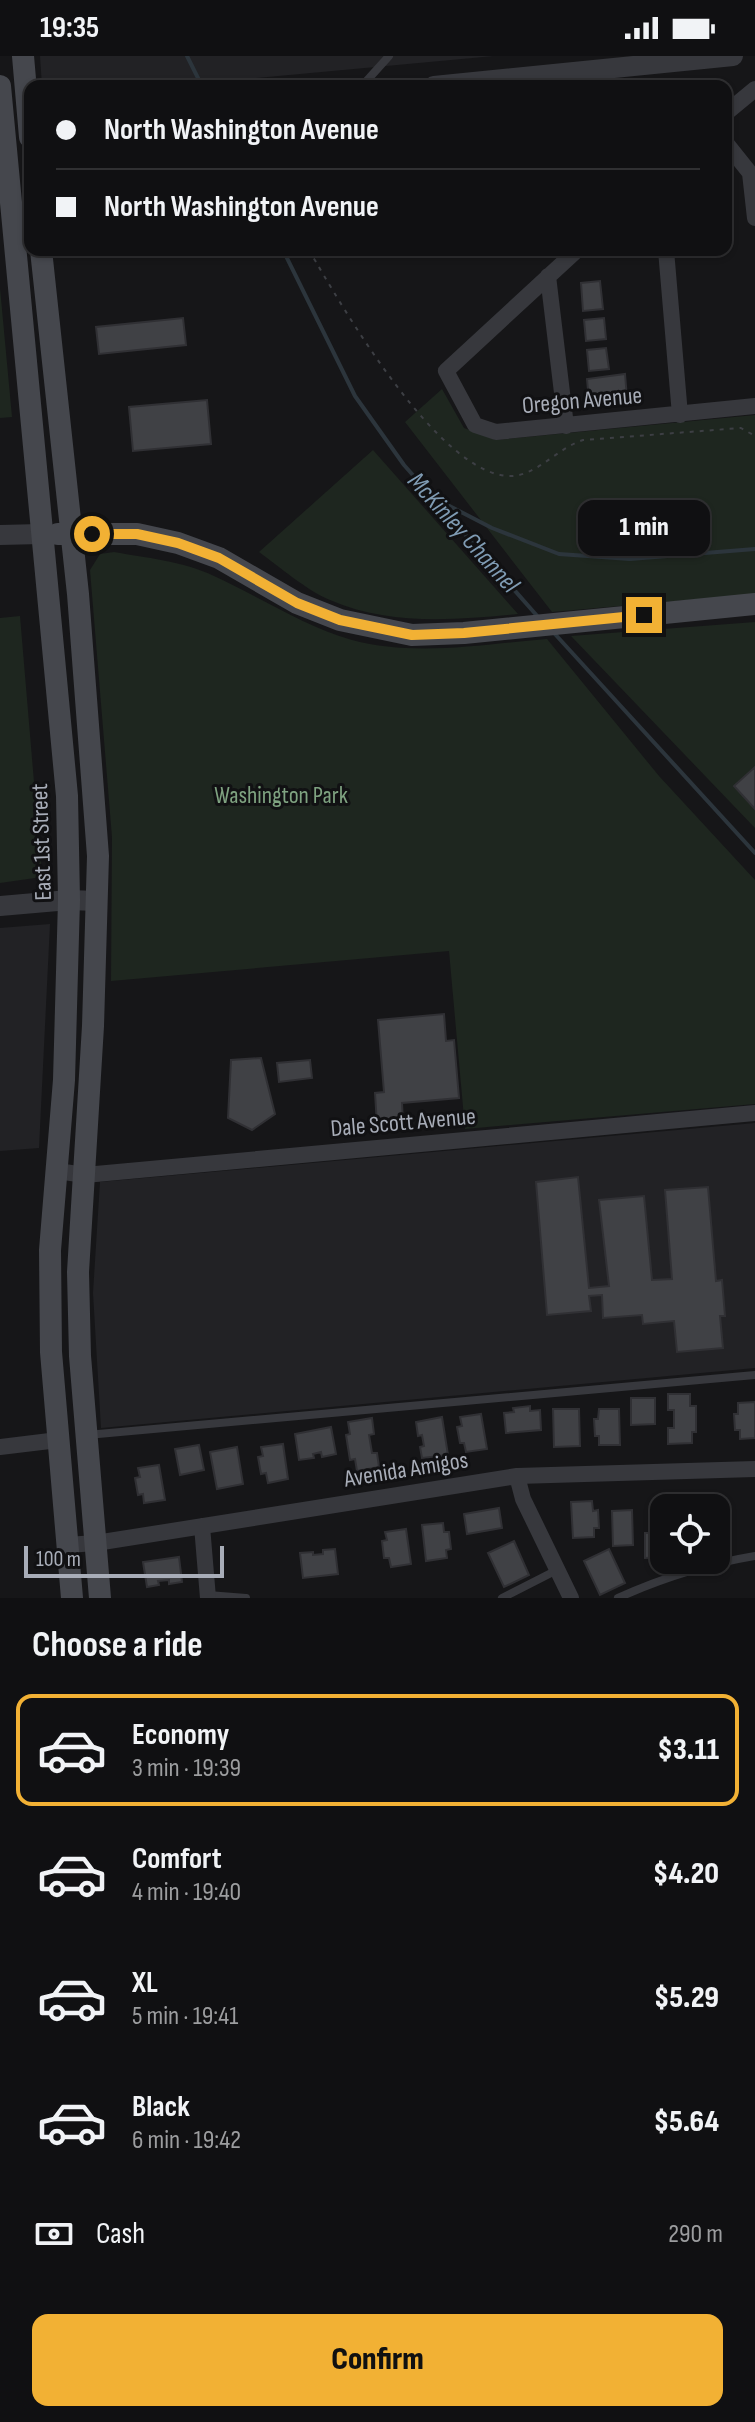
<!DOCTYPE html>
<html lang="en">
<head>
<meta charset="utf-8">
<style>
  :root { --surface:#101012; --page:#1e1e20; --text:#f1f3f6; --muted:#9c9d9f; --line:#303032; --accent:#f2b134 }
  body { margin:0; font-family:"Sofia Sans Condensed",sans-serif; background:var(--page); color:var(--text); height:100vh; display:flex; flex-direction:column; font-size:30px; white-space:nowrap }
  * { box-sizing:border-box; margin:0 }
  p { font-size:26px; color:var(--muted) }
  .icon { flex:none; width:44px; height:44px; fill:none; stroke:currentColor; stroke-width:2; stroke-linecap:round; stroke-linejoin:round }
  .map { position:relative; height:1542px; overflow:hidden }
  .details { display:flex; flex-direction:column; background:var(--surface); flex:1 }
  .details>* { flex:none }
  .guide { position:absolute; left:24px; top:24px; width:708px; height:176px; border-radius:16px; box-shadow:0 2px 6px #0004,0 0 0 2px var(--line); display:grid; align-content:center; height:176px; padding:0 32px; background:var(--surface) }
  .tools { position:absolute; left:650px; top:1438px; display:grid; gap:16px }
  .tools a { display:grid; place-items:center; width:80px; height:80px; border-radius:16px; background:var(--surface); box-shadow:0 2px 6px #0004,0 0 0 2px var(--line); font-size:40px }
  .scale { position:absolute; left:24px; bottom:20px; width:200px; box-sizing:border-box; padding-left:8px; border:4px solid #a8adb8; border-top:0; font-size:22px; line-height:28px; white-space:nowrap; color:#a8adb8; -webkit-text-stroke:6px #111113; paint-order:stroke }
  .end { position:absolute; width:36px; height:36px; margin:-18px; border:10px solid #f2b134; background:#111; box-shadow:0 0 0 4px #111 }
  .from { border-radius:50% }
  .bubble { position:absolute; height:56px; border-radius:16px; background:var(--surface); box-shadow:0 2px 6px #0004,0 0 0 2px var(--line); font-size:26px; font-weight:800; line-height:56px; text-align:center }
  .guide b { display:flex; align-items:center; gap:28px; height:76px; font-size:30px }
  .guide b+b { border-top:2px solid var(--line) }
  .guide i { width:20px; height:20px; background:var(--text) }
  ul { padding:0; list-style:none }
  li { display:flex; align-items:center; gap:24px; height:112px; margin:0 16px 12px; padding:0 16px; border:4px solid transparent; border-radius:16px }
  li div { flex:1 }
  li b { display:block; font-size:30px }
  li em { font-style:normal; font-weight:800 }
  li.active { border-color:var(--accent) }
  li>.icon { width:72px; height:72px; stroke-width:1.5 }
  h2 { padding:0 32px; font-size:36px; line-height:96px }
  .pay { display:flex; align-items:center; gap:20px; height:88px; padding:0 32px; font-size:30px }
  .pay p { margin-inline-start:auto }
  .action { display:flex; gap:16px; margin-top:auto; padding:16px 32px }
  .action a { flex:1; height:92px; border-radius:16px; background:var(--accent); color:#111; font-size:32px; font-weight:800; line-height:92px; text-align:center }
  .status { display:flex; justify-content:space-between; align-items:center; height:56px; padding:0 40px; background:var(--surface); direction:ltr }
  .status svg { height:22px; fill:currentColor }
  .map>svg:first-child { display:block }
</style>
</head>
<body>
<div class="status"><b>19:35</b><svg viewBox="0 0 49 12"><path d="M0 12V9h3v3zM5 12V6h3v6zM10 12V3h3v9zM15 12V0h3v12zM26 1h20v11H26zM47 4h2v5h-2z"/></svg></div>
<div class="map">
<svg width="755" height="1542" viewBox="0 0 755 1542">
  <rect width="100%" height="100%" fill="#161618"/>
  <!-- built -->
  <path fill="#222225" d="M40,0h454l-323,30h-129z
    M50,868l-11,224 -39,3v-223z
    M755,1067v245l-654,60 -8,-135 7,-111z"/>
  <!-- green -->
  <path fill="#1e261f" d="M0,232l12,129 -12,1z
    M442,333l22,39 32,12 259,-25v179l-203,18 -147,-190z
    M373,394l145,164c-62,6 -129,12 -188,-14 -24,-10 -50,-33 -71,-48z
    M114,496c33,6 69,9 100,24 46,21 90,50 138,64 63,17 131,4 195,-1l112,137 96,104v224l-290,25 -16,-178 -338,30 1,-144 -22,-267 10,-16z
    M20,560l22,261 -42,6v-265z
    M755,566v206l-184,-192z"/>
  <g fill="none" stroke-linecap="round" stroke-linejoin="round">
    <!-- stream -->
    <path stroke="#2c353c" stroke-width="4" d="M187,0l15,30
      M283,194l72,146 49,69 135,153
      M434,442l58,30 67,26 71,5 125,-10
      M554,577l201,220"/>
  </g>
  <!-- building -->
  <path fill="#404145" stroke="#303034" stroke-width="2" d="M600,225l3,28 -20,2 -2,-28z
    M183,262l3,27 -87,9 -3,-27z
    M604,262l2,21 -20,2 -2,-21z
    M606,292l3,21 -20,2 -2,-21z
    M625,318l2,24 -38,3 -2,-22z
    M207,344l4,44 -78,7 -4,-44z
    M755,711v42l-21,-23z
    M444,958l2,27 8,-1 5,58 -57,5 1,20 -26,2 -2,-32 9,-1 -6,-72z
    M261,1002l14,56 -23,16 -24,-12 3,-58z
    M310,1004l2,18 -33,4 -2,-19z
    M578,1121l11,111 20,-2 -10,-86 45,-4 8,84 20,-1 -7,-89 43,-3 8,94 6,-1 3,36h-5l3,32 -46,4 -3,-31 -31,3 -1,-9 -39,3 -1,-23 -13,1 2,15 -44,4 -11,-133z
    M668,1338h22v12h6v26h-4v11l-24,1v-16h6v-18h-6z
    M631,1342h24v26l-24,1z
    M755,1346v36l-15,1v-9h-5l-1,-16h4v-11z
    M530,1350v5l10,-1 1,20 -35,3 -2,-20 10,-1 -1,-4z
    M553,1353h26l1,37 -26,1z
    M599,1353h20l1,36h-21v-9h-4l-1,-17h4z
    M481,1358l6,35 -21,3 -2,-9h-4l-3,-16 5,-1 -2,-9z
    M442,1361l6,38 -26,3 -2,-11 4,-1 -2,-11 -4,1 -2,-14z
    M372,1362l2,16 -5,1 3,18h5l2,14 -22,4 -2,-12 -5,1 -4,-25 4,-1 -2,-12z
    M331,1371l5,27 -14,3 -1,-5 -8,2 1,4 -15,2 -4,-26z
    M283,1388l5,35 -20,4 -2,-10 -5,1 -3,-17 5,-1 -2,-9z
    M199,1389l5,25 -24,5 -5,-26z
    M237,1391l6,37 -26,5 -7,-37z
    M159,1409l6,35 -21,3 -1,-9 -5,1 -3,-17 5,-1 -2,-9z
    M704,1443v9h-22v-8z
    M592,1445l1,10 5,-1 1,18h-5v9l-21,1 -2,-36z
    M499,1452l3,20 -35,6 -3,-20z
    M632,1454l1,35 -20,1 -1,-35z
    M443,1467l1,9h5l2,17 -5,1 1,8 -21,3 -4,-36z
    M406,1473l5,35 -20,3 -2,-9h-5l-2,-17 5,-1 -2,-8z
    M645,1477h19v24l-19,1z
    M514,1485l15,34 -25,12 -16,-34z
    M335,1493l3,25 -35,4 -3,-25 13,-1v3l10,-1v-4z
    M609,1493l16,34 -25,12 -16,-34z
    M179,1501l3,25 -13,2v-4l-11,1 1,4 -12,2 -4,-25z"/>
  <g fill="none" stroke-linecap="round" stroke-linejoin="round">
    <!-- path -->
    <path stroke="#3d3f44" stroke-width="2" stroke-dasharray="4 6" stroke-linecap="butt" d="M309,194c32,55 132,230 204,226 25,-2 45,-28 70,-36l158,-12 14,8"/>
    <!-- service -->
    <path stroke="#37383d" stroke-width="8" d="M362,30l27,-30
      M87,1379l668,-60
      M208,1539l38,3
      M502,1542l55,-28
      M618,1542c44,-20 89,-34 137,-42"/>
    <!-- minor -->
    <path stroke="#37383d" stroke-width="16" d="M726,57l29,-24
      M726,87l24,30 5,45
      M577,194l-131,121 29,54 21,7 259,-26
      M666,194l14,165
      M548,220l18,150
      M57,1115l28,4 670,-62
      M0,1391l58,-7
      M517,1420l6,23 48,99
      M202,1470l6,72
      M67,1489l29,-2 421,-67 238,-7"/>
    <!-- tertiary -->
    <path stroke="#37383d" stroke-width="20" d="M434,30l299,-30
      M0,479l41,-1
      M0,850l69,-6 28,1"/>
    <!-- secondary -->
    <path stroke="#45474d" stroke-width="22" d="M23,0l7,81
      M0,30l67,710 2,104 -5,180 -14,170 1,102 21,246
      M41,194l37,344 20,262 -5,170 -15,246 2,84 20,242
      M58,478h79l41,9 41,15 78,45 43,17 72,15 52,-2 291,-29"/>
  </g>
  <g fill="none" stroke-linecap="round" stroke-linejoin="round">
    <!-- route -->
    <path stroke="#f2b134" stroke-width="10" d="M92,478h45l41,9 41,15 78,45 43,17 72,15 52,-2 180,-18"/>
  </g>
  <g text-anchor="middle" stroke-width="6" stroke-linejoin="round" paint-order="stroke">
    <!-- street labels -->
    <g font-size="24" fill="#a8adb8" stroke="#111113">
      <text transform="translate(582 344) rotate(-5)" y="8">Oregon Avenue</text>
      <text transform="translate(41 786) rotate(-92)" y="8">East 1st Street</text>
      <text transform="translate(403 1066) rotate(-5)" y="8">Dale Scott Avenue</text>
      <text transform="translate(406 1413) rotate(-9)" y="8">Avenida Amigos</text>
    </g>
    <!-- park labels -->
    <g font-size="24" fill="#7fa381" stroke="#111113">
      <text x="281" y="747">Washington Park</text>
    </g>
    <!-- water labels -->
    <g font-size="26" font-style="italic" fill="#7f9bb3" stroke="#111113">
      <text transform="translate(464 476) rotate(48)" y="9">McKinley Channel</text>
    </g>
  </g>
</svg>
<div class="tools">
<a><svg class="icon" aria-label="locate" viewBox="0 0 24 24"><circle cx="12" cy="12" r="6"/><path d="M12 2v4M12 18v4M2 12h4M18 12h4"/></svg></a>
</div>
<div class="scale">100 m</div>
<i class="end from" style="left:92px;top:478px"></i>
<i class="end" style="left:644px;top:559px"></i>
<div class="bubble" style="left:578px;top:444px;width:132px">1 min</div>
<div class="guide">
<b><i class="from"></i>North Washington Avenue</b>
<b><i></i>North Washington Avenue</b>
</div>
</div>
<section class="details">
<h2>Choose a ride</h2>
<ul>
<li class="active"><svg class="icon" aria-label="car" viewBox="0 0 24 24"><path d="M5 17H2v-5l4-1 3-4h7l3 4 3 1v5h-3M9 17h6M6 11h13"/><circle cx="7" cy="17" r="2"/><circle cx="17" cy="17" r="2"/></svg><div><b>Economy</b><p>3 min · 19:39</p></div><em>$3.11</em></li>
<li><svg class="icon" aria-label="car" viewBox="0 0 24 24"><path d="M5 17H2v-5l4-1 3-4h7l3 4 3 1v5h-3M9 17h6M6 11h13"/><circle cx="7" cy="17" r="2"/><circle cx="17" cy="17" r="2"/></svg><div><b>Comfort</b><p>4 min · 19:40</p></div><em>$4.20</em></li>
<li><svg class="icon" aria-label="car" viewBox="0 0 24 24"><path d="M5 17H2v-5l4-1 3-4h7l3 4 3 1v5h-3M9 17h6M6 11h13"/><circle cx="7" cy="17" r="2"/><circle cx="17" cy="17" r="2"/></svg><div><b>XL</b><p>5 min · 19:41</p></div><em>$5.29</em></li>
<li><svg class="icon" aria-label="car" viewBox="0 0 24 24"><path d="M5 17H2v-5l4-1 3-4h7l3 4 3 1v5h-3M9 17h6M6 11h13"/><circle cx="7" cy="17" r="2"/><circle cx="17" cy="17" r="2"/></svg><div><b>Black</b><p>6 min · 19:42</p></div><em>$5.64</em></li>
</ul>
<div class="pay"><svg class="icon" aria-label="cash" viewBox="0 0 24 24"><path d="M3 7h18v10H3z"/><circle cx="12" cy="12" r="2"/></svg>Cash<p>290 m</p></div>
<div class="action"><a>Confirm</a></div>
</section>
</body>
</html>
